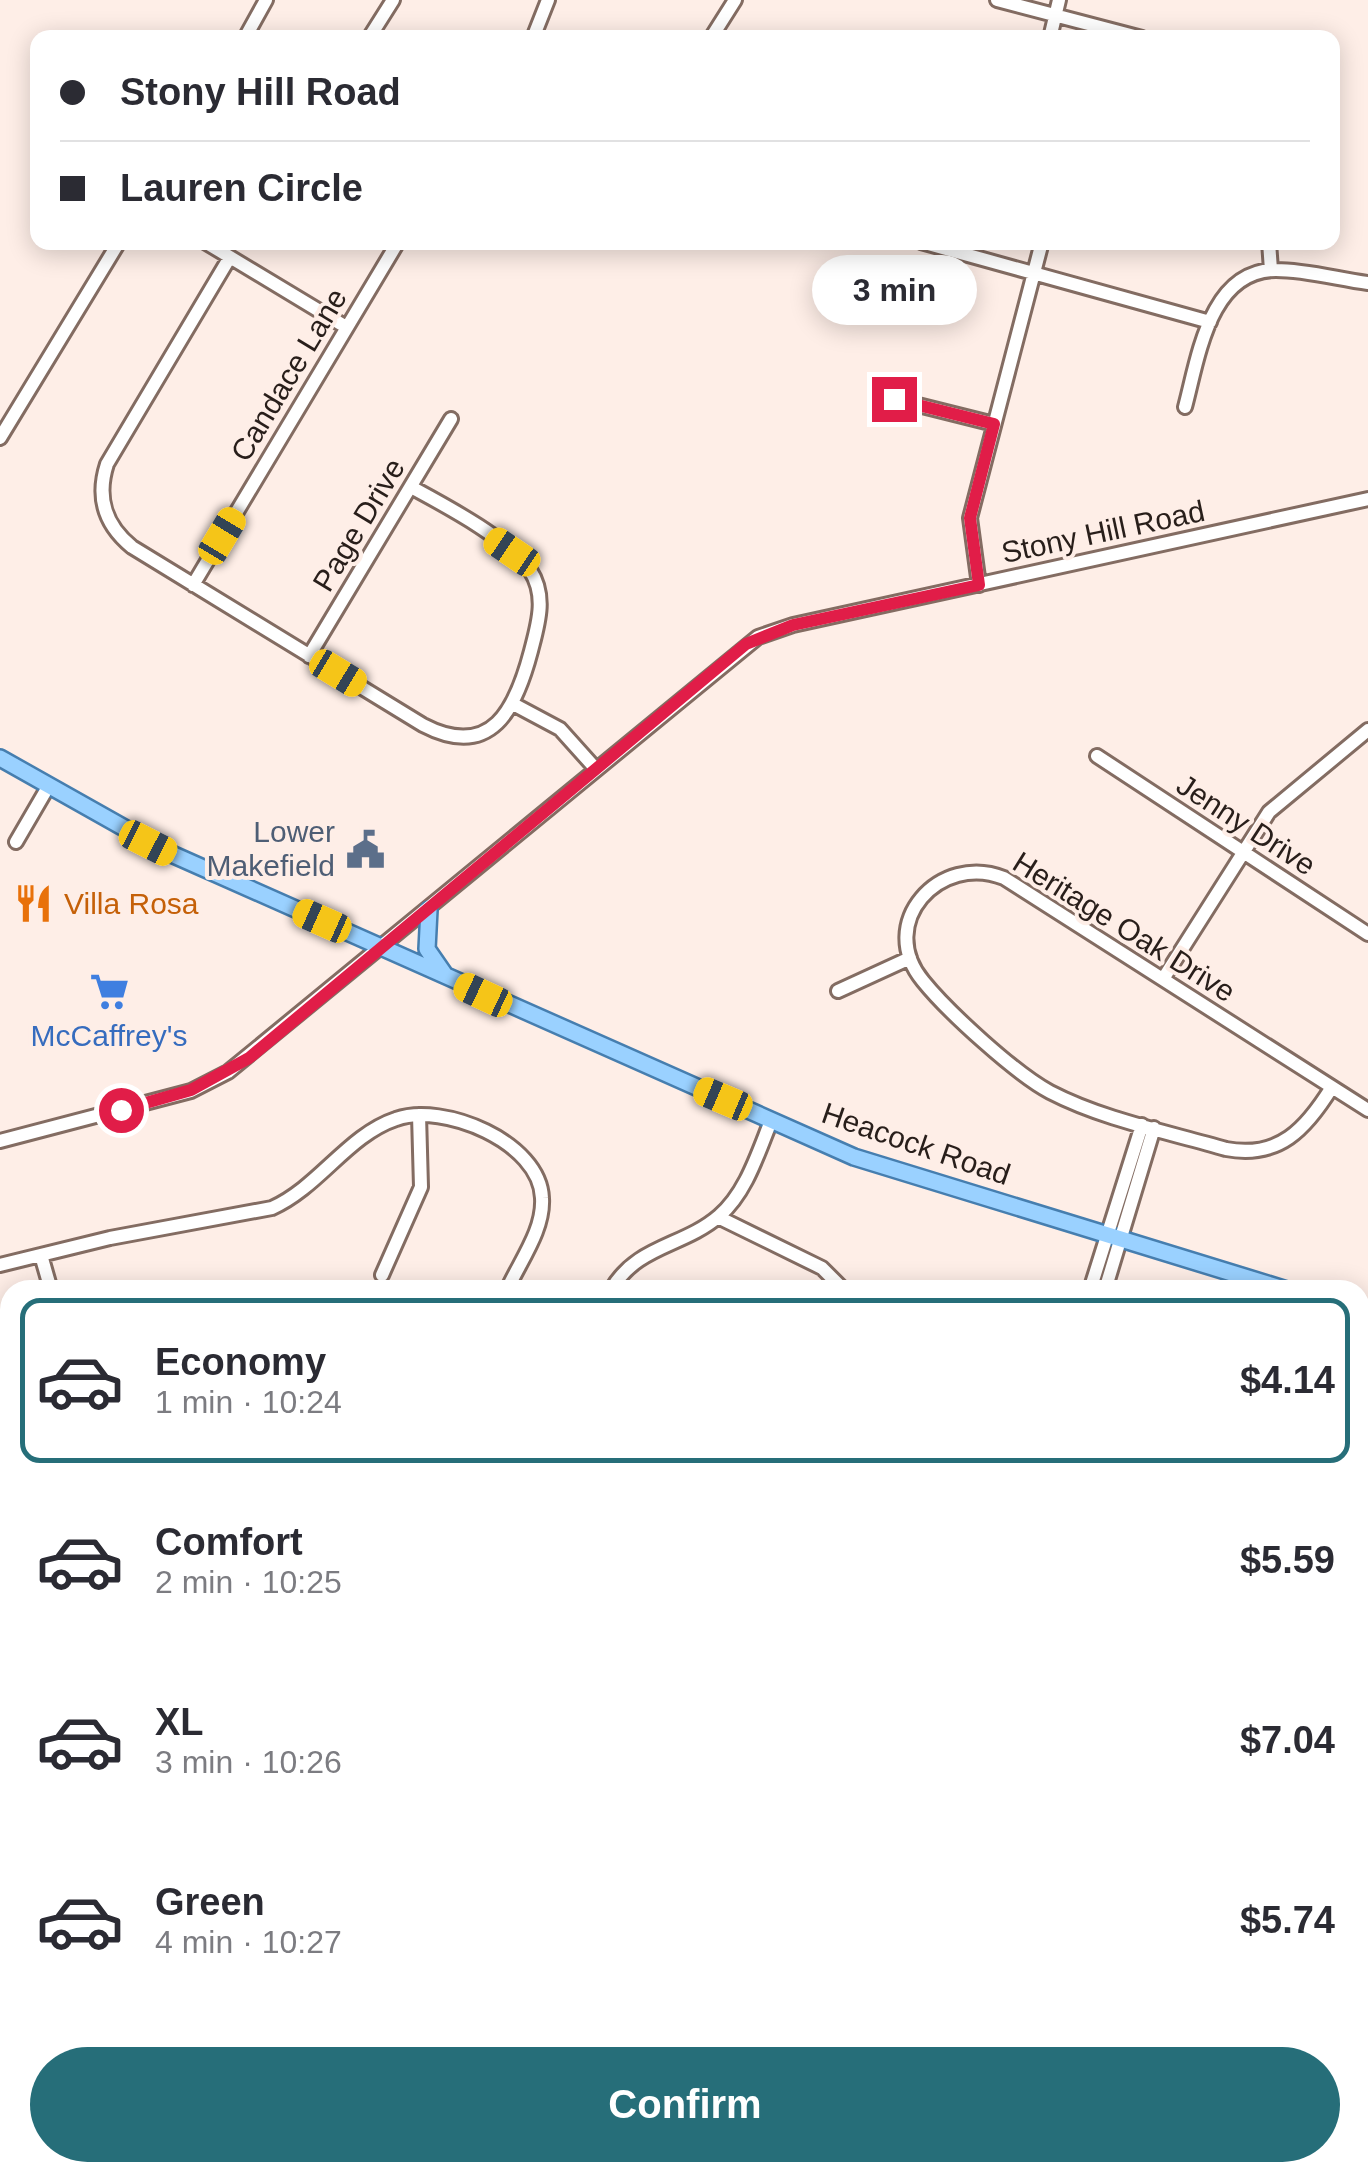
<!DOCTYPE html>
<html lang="en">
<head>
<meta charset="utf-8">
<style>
  :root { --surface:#fff; --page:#f2f2f3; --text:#2b2b33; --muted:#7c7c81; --line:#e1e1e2; --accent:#266e79 }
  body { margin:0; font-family:Helvetica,sans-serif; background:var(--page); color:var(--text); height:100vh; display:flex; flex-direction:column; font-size:38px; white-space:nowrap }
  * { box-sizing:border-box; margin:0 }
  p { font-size:32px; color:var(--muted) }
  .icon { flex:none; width:55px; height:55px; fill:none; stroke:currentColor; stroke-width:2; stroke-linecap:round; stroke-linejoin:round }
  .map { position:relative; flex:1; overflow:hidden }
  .drawer { position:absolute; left:0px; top:1280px; width:1370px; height:902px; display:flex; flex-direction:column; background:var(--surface); border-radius:30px 30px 0 0; box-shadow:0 5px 25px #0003 }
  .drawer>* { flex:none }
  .banner { position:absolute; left:30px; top:30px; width:1310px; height:220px; border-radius:20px; box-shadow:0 5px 25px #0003; display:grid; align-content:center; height:220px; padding:0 30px; background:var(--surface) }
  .end { position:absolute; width:45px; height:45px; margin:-22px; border:12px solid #e11d48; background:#fff; box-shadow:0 0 0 5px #fff }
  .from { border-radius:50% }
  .bubble { position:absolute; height:70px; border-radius:35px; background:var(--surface); box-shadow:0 5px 25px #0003; font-size:32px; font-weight:700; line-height:70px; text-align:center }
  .car { position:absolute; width:30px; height:60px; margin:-30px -15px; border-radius:12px; box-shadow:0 0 8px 2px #0007; background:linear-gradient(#f5c518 24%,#345 0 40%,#f5c518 0 76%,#345 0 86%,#f5c518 0) }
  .banner b { display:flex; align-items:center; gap:35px; height:95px; font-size:38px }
  .banner b+b { border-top:2px solid var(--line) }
  .banner i { width:25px; height:25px; background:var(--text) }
  ul { padding:18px 0 0; list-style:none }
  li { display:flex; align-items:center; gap:30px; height:165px; margin:0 20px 15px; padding:0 10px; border:5px solid transparent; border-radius:20px }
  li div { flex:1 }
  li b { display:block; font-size:38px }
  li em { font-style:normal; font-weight:700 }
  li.on { border-color:var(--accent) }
  li>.icon { width:90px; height:90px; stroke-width:1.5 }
  .primary-button { display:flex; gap:20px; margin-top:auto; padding:20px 30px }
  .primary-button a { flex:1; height:115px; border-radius:60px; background:var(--accent); color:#fff; font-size:40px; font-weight:700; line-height:115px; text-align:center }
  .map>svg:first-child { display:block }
</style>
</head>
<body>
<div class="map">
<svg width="1368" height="2182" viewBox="0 0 1368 2182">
  <defs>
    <pattern id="forest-firs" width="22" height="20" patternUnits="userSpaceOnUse" patternTransform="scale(2.5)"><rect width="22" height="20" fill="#cbe4c1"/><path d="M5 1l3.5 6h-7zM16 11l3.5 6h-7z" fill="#aec3a5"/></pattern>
  </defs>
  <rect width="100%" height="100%" fill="#feeee7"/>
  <!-- forest -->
  <path fill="url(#forest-firs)" d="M1368,1668v221l-8,-7v-202z
    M1368,1994v188h-23l4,-9 11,-1 6,-40 -6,-54z"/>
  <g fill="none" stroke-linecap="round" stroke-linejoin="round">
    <defs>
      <path id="minor" d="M997,0l145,38
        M245,38l21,-38
        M369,38l24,-38
        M533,38l15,-38
        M711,38l24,-38
        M1050,38l9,-38
        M205,242l141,85
        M921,242l289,80
        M1269,242l2,28
        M230,257l-123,207c-11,34 -2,61 25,83l291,178c69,36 93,-17 108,-74 7,-27 16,-55 -1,-81 -21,-31 -86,-65 -119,-83
        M877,402l17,-3 100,25
        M1185,407c13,-48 24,-137 91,-137 30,0 62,9 92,13
        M0,438l119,-196
        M193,585l205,-343
        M979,585l-9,-67 72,-276
        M309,656l142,-237
        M515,705l45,24 35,39
        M1097,756l271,178
        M16,842l32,-55
        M1163,979l106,-167 99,-82
        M838,991l72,-33
        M1332,1087c-26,42 -53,72 -106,62 -58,-17 -122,-29 -176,-57 -34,-18 -102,-80 -127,-111 -48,-58 17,-129 81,-103l364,232
        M0,1141l191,-50 37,-19 530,-435 35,-12 575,-126
        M718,1217l104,51 22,22
        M41,1255l10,35
        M0,1265l110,-27 162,-30c47,-21 76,-73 124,-89 47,-17 144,23 146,79 2,32 -22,63 -35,92
        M382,1275l39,-88 -2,-72
        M611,1290c26,-45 72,-43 108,-74 27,-23 39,-63 52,-95
        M1090,1290l52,-165
        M1105,1290l49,-162
        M1360,1426l8,2
        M1360,1475l8,-26
        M0,1527l10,5
        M0,1760l10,3
        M0,1840l10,-21
        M0,2063l10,4
        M117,2172l2,10
        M1120,2172l15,10
        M834,2182l1,-10
        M857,2182l4,-10
        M993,2182l6,-10
        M1192,2182l5,-10"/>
      <path id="major" d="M0,758l167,94 687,305 433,133
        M429,910l-2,39 18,26
        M1360,1314l8,2"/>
      <path id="highway" d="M0,1954l10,4
        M0,1993l10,4
        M447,2172l23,10
        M543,2172l23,10"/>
    </defs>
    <!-- minor casing -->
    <use href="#minor" stroke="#836c62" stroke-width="18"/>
    <!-- major casing -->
    <use href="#major" stroke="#467eaf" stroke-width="20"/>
    <!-- highway casing -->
    <use href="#highway" stroke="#467eaf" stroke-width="22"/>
    <!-- minor -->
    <use href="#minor" stroke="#fff" stroke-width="12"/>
    <!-- major -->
    <use href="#major" stroke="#9ad1ff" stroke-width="15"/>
    <!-- highway -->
    <use href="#highway" stroke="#56b2ff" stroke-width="18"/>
  </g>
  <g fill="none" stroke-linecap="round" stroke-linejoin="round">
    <!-- route -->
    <path stroke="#e11d48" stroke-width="12" d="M121,1110l70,-20 58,-32 497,-414 47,-19 186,-40 -9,-67 24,-94 -100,-25"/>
  </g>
  <!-- icons -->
  <defs>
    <symbol id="civic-bare" viewBox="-9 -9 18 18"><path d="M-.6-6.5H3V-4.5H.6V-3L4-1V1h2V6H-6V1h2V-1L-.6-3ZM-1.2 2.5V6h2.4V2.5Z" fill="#5c6f8a" stroke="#feeee7" stroke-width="2.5" paint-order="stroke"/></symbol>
    <symbol id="restaurant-bare" viewBox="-9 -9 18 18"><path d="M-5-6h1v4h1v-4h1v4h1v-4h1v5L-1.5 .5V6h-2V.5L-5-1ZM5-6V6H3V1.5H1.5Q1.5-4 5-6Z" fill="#e8710a" stroke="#feeee7" stroke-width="2.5" paint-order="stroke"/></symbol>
    <symbol id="supermarket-bare" viewBox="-9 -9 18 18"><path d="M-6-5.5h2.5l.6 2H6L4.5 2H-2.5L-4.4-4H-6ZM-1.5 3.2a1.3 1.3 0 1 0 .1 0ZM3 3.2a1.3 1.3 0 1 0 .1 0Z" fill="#3f7fe0" stroke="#feeee7" stroke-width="2.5" paint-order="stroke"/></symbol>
  </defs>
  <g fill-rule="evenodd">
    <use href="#civic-bare" x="338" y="822" width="55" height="55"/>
    <use href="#restaurant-bare" x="6" y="876" width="55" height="55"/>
    <use href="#supermarket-bare" x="82" y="964" width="55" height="55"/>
  </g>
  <g text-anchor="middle" stroke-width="8" stroke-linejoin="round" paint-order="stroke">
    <!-- street labels -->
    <g font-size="30" fill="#281e1a" stroke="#feeee7">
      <text transform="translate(289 375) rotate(-59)" y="10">Candace Lane</text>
      <text transform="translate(359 525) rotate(-59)" y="10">Page Drive</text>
      <text transform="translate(1103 532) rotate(-12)" y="10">Stony Hill Road</text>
      <text transform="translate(1246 825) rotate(33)" y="10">Jenny Drive</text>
      <text transform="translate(1124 927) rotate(32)" y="10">Heritage Oak Drive</text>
      <text transform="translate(916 1144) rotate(19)" y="10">Heacock Road</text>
    </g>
    <!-- service labels -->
    <g font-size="30" fill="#4e5e75" stroke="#feeee7" text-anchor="end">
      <text x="335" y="842">Lower<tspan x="335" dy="34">Makefield</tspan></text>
    </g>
    <!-- food labels -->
    <g font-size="30" fill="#c56008" stroke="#feeee7" text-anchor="start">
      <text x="64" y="914">Villa Rosa</text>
    </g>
    <!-- shop labels -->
    <g font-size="30" fill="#366cbe" stroke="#feeee7">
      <text x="109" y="1046">McCaffrey's</text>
    </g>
  </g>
</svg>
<i class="end from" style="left:121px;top:1110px"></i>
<i class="end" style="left:894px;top:399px"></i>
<div class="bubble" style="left:812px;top:255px;width:165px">3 min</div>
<i class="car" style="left:222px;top:536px;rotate:31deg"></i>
<i class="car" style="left:512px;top:552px;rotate:304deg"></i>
<i class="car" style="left:338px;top:673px;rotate:121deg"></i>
<i class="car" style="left:148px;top:843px;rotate:117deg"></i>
<i class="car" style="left:322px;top:921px;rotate:294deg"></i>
<i class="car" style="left:483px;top:995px;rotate:295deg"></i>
<i class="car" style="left:723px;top:1099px;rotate:293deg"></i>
<div class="banner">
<b><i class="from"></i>Stony Hill Road</b>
<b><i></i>Lauren Circle</b>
</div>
<section class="drawer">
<ul>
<li class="on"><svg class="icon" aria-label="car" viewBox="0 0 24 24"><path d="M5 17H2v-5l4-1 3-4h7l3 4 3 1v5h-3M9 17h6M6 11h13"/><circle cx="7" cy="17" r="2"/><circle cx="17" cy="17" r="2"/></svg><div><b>Economy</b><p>1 min · 10:24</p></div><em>$4.14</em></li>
<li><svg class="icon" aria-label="car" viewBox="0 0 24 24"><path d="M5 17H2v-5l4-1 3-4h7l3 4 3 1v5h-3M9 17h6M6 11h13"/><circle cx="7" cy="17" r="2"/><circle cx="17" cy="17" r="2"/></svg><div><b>Comfort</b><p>2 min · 10:25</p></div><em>$5.59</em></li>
<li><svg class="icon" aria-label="car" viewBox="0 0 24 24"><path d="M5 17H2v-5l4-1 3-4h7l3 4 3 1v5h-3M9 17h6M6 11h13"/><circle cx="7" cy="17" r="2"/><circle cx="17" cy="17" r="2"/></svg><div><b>XL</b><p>3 min · 10:26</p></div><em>$7.04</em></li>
<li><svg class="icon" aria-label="car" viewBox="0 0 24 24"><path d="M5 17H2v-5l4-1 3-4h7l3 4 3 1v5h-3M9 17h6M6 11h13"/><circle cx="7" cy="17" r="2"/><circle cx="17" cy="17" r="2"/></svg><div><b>Green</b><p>4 min · 10:27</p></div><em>$5.74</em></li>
</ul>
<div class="primary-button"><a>Confirm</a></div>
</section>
</div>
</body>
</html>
